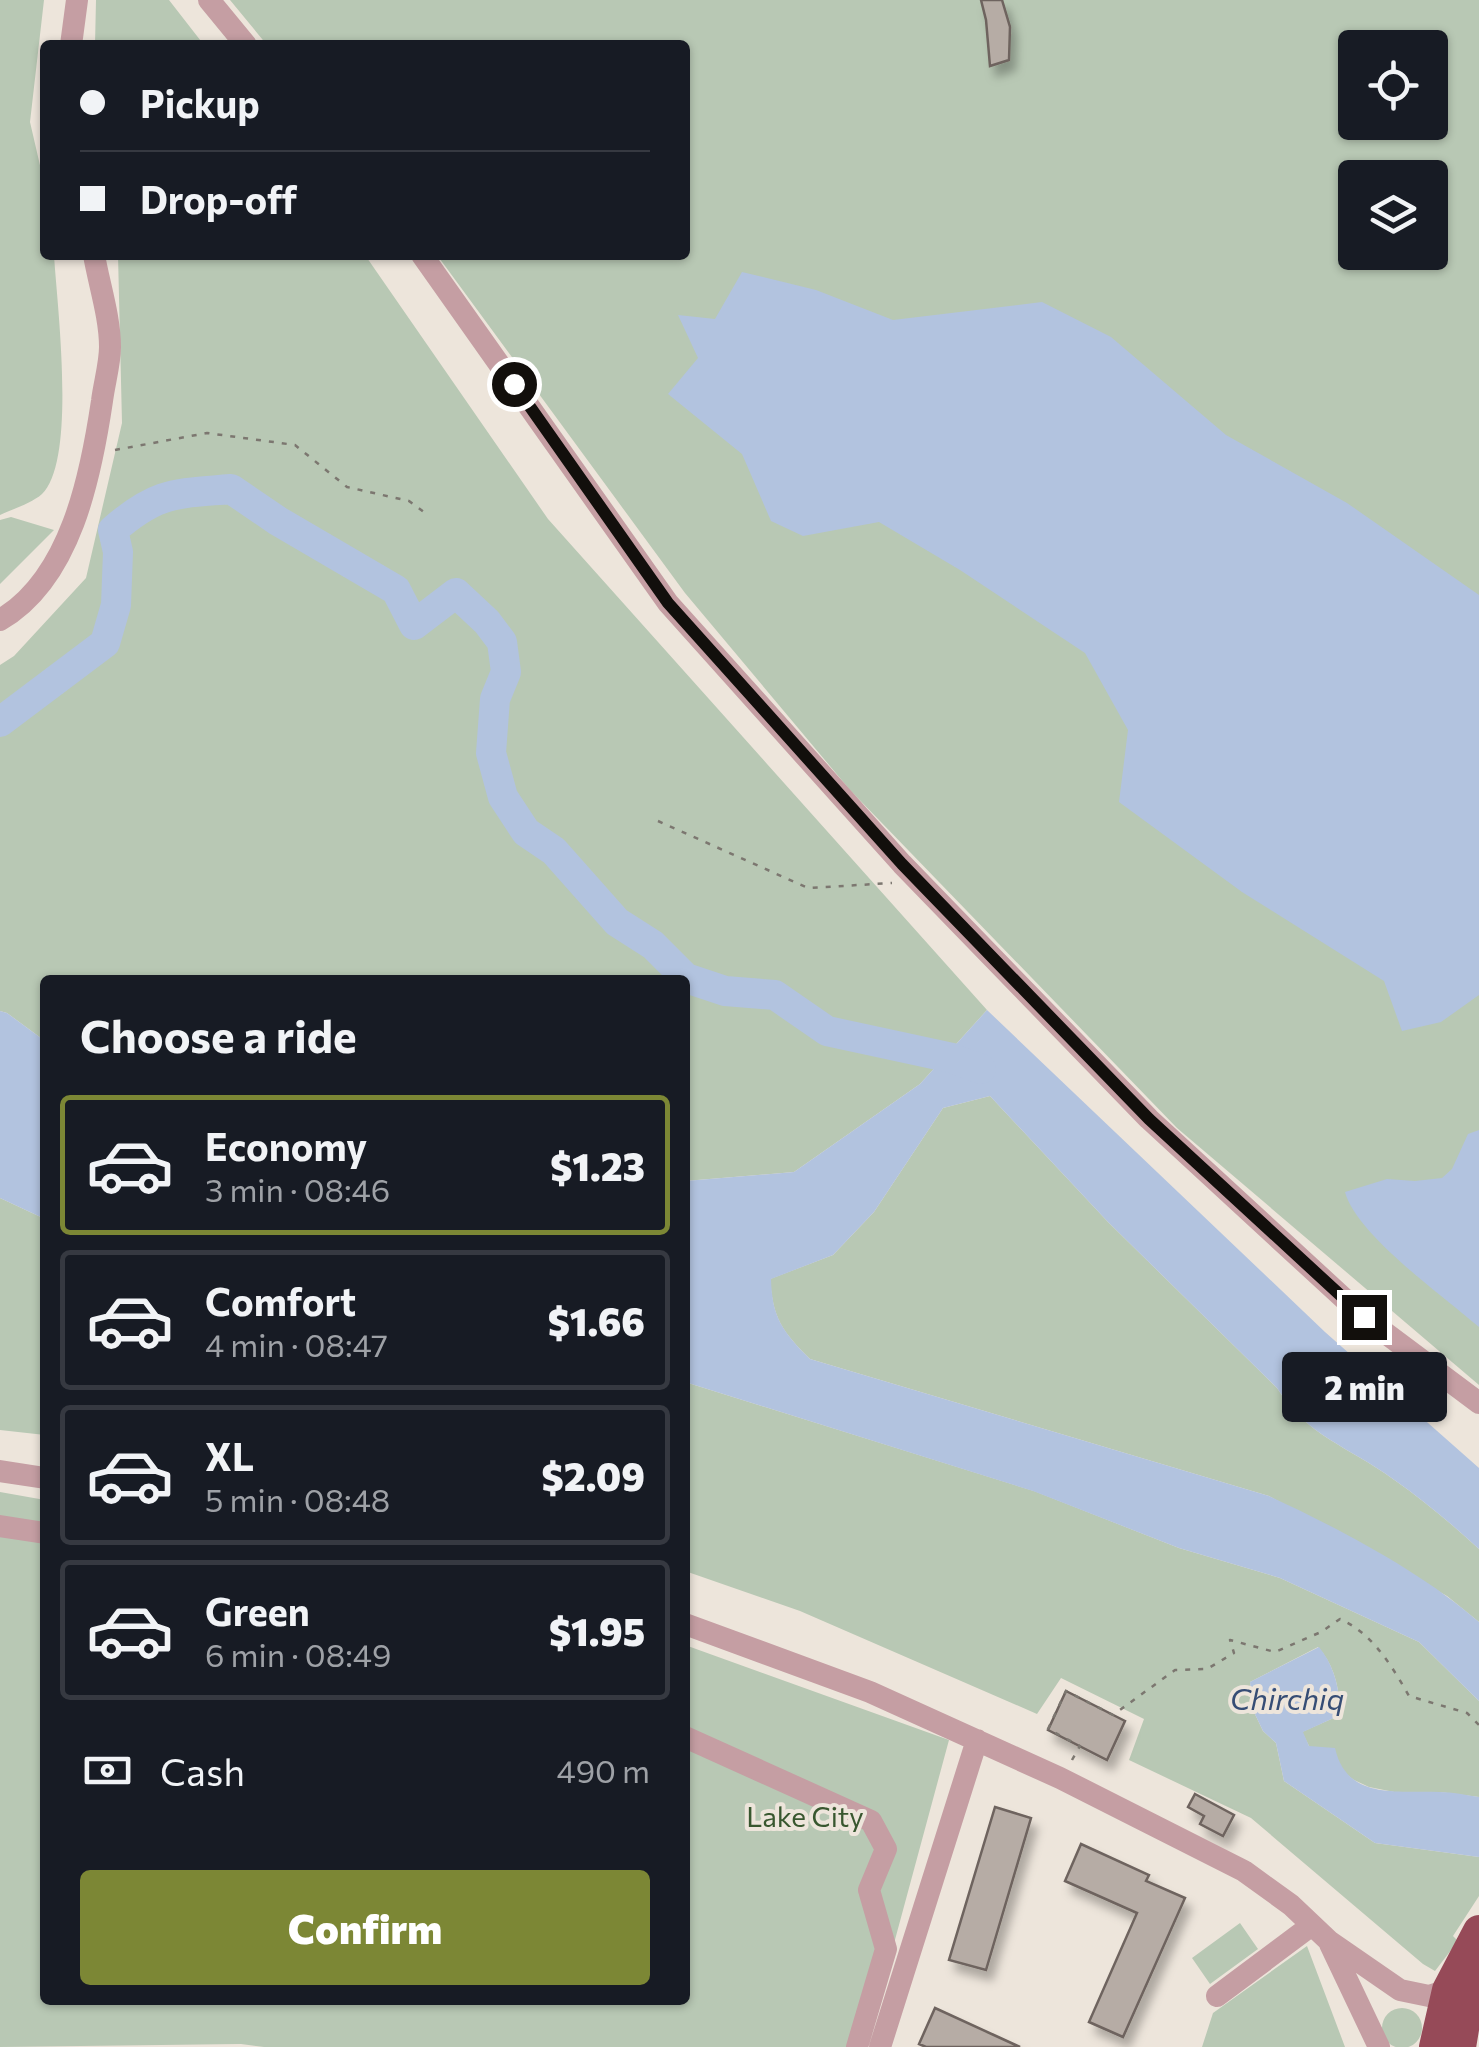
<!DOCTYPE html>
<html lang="en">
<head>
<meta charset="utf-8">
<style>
  :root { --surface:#171b24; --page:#242831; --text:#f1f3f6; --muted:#9ea1a6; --line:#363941; --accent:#7c8735 }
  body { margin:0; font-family:Commissioner,sans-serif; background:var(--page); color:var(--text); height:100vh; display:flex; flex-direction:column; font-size:38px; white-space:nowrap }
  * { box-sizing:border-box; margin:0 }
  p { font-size:32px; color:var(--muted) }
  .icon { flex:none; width:55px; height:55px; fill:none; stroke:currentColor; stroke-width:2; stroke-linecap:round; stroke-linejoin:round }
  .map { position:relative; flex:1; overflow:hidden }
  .drawer { position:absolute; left:40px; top:975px; width:650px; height:1030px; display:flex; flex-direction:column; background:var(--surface); border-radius:10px; box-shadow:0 2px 8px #0004 }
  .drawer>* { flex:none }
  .hud { position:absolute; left:40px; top:40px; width:650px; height:220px; border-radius:10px; box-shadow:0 2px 8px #0004; display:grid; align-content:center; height:220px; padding:0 40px; background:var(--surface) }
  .controls { position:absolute; left:1338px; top:30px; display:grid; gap:20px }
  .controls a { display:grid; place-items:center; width:110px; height:110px; border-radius:10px; background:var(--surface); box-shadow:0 2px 8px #0004; font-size:50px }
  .end { position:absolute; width:45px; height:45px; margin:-22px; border:12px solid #120f0c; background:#fff; box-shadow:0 0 0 5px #fff }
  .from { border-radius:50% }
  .bubble { position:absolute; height:70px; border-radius:10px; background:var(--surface); box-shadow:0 2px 8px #0004; font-size:32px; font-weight:800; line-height:70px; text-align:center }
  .hud b { display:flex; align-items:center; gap:35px; height:95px; font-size:38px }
  .hud b+b { border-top:2px solid var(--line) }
  .hud i { width:25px; height:25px; background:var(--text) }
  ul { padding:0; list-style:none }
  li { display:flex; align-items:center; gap:30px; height:140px; margin:0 20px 15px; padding:0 20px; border:5px solid var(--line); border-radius:10px }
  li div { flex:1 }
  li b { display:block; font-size:38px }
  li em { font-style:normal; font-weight:800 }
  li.selected { border-color:var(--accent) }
  li>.icon { width:90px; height:90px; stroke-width:1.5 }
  h2 { padding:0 40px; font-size:45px; line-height:120px }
  .pay { display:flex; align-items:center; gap:25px; height:110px; padding:0 40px; font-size:38px }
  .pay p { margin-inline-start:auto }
  .action { display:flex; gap:20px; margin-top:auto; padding:20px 40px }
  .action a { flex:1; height:115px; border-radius:10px; background:var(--accent); color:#fff; font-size:40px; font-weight:800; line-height:115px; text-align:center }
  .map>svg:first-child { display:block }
</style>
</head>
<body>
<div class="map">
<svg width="1479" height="2047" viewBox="0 0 1479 2047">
  <defs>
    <filter id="shadow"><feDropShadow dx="6" dy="10" stdDeviation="5" flood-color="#0004"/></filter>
  </defs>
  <rect width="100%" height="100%" fill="#ede5db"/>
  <!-- green -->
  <path fill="#b8c8b4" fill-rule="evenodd" d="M0,0h44l-14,122 15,65v68h9c3,50 23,205 -12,239 -10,9 -29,15 -42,21z
    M96,0h73l35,45h-109z
    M230,0h1249v1385l-302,-257 -327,-338 -165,-197 -248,-338h248v-210h-418zM1355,48h75v74h-75zM1355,178h75v74h-75z
    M118,255h247l183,264 439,491 -67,74 -126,88 -109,9v-201h-640v61l-38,-28 -7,-2v-346l14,-9 72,-78 36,-155z
    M11,517l43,13 -54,54v-64z
    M990,1096l118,126 169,166c31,49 71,58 116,91 30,21 59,45 86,70v73l-32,-26 -178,-100 -459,-137c-28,-28 -37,-40 -40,-80l63,-24 41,-43 69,-104z
    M0,1198l45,21v216l-45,-5z
    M685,1382l349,109 145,57 101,30 139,64 60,59v96l-39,-5 -36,2 -35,-7 -15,-7 -45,-34 -7,-14 36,-16c4,-23 -4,-52 -20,-69l-68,35 3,28 10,21 13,12 8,38 91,62 104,14v39l-26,40 5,5 -23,30 -12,-7 -172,-146 -122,-58 15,-41 -83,-41 -24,36 -237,-103 -115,-40z
    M0,1492l45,8v500h640v-355l264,95 -83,307h-602l-23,-3 -241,3z
    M1240,1923l18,26 -48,35 -18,-26z
    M1307,1946l38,101h-143l11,-34z
    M1382 2028a20 20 0 1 1 40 0a20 20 0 1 1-40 0Z"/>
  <!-- water -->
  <path fill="#b2c3df" d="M742,272l74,18 77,30 149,-18 69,35 115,98 121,68 132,92v400l-38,27 -39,9 -18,-50 -142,-89 -123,-90 9,-72 -43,-77 -125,-83 -81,-48 -76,14 -32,-15 -29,-67 -74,-60 30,-36 -20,-43 37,4z
    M987,1010l338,322 154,136v81c-27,-25 -56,-49 -86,-70 -45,-33 -85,-42 -116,-91l-169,-166 -118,-126 -47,12 -69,104 -41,43 -62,24c1,39 12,53 39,80l459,137c69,32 153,76 210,126v79l-60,-59 -139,-64 -101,-30 -146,-57 -348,-109v-201l109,-9 126,-88z
    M0,1011l7,2 38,28v178l-45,-21z
    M1479,1130v197c-36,-31 -123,-93 -134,-135l42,-13 28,2 27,-3 10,-9 16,-35z
    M1319,1647c15,18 23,46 19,69l-35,16 6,14 26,2c12,53 63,42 105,44 13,0 26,3 39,5v60l-104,-14 -91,-62 -8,-38 -13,-12 -10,-21 -3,-28z"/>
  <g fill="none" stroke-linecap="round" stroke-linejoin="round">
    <!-- river -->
    <path stroke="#b2c3df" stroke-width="30" d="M0,722l105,-79 11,-38 2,-53 -5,-22c45,-39 62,-36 118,-41l47,32 118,69 18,35 42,-32 31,29 15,20 4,30 -11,27 -4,54 12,44 23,35 28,19 63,71 36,23 33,33 39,13 50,4 52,36 125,27 29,11"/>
  </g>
  <!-- building -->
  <path fill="#b6aca5" stroke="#6e645e" stroke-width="2.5" filter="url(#shadow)" d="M981,0h21l8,27 -1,33 -19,6 -4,-46z
    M1066,1691l59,30 -18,39 -59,-30z
    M1195,1794l39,21 -11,21 -23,-12 4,-8 -16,-9z
    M995,1807l36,11 -45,152 -37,-10z
    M1081,1844l68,31 -3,6 39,17 -62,139 -34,-15 48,-109 -72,-32z
    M935,2008l85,39h-94l-7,-3z"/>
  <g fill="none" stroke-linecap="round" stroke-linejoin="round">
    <!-- path -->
    <path stroke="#7c7770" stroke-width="2.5" stroke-dasharray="5 8" stroke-linecap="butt" d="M115,450l92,-17 88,12 52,42 62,14 19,14
      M658,821l150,67 84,-5
      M1072,1760l8,-14 -32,-17 18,-38 47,24 62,-45 32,-1 27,-16 -4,-13 45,12 46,-20 19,-13c32,14 52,47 69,77l58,17 12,12"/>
    <!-- minor -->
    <path stroke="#c59ea3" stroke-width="22" d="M209,0l37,45
      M71,45l6,-45
      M422,255l246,348 234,261 247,255 215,198 115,86
      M0,620c71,-41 91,-145 102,-219 2,-17 8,-37 8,-54 0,-30 -11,-63 -16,-92
      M0,1471l45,7
      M0,1526l45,7
      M685,1624l185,68 190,86 184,93 47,34 38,36 71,49 29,6 19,-6
      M685,1737l186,84 15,28 -17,41 17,59 -29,98
      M1330,1944l49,103
      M1217,1996l95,-71
      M880,2047l97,-307"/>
    <!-- highway -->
    <path stroke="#964a58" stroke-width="32" d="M1435,2047l13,-57 31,-59
      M1460,2047l5,-30 14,-40"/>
  </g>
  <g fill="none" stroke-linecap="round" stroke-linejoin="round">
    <!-- route -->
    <path stroke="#120f0c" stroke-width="12" d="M514,384l154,219 234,261 247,255 215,198"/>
  </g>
  <g text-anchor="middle" stroke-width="8" stroke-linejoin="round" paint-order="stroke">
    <!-- park labels -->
    <g font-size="28" fill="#38572f" stroke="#ede5db">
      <text x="805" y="1827">Lake City</text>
    </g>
    <!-- water labels -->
    <g font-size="30" font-style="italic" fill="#364d75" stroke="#ede5db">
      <text x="1287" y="1710">Chirchiq</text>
    </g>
  </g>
</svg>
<div class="controls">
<a><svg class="icon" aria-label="locate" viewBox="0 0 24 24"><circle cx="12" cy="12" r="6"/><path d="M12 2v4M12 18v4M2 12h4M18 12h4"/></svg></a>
<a><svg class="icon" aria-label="layers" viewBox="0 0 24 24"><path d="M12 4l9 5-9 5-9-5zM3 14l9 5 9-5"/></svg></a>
</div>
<i class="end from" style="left:514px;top:384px"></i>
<i class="end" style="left:1364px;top:1317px"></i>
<div class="bubble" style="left:1282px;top:1352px;width:165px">2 min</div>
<div class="hud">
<b><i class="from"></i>Pickup</b>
<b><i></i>Drop-off</b>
</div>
<section class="drawer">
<h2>Choose a ride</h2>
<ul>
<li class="selected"><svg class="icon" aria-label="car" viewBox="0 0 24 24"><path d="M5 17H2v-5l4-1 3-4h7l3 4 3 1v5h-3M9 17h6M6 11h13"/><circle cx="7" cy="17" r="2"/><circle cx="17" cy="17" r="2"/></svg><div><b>Economy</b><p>3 min · 08:46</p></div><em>$1.23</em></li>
<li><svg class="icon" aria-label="car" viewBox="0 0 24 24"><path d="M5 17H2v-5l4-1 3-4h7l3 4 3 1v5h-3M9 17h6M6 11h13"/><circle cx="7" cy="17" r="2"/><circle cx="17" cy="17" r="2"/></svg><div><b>Comfort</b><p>4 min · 08:47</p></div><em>$1.66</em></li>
<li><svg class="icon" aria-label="car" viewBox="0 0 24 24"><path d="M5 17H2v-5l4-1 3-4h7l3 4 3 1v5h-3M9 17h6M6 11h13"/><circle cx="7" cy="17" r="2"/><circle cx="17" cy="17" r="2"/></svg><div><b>XL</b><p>5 min · 08:48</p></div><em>$2.09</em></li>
<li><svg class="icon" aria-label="car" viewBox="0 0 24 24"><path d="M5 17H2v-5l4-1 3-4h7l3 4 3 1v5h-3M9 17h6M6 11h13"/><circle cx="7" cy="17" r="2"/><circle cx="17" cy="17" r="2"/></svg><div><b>Green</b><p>6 min · 08:49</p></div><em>$1.95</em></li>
</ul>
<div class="pay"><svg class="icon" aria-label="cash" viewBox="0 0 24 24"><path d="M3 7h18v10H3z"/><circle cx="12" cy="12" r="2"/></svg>Cash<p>490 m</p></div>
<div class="action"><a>Confirm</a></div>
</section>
</div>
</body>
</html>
